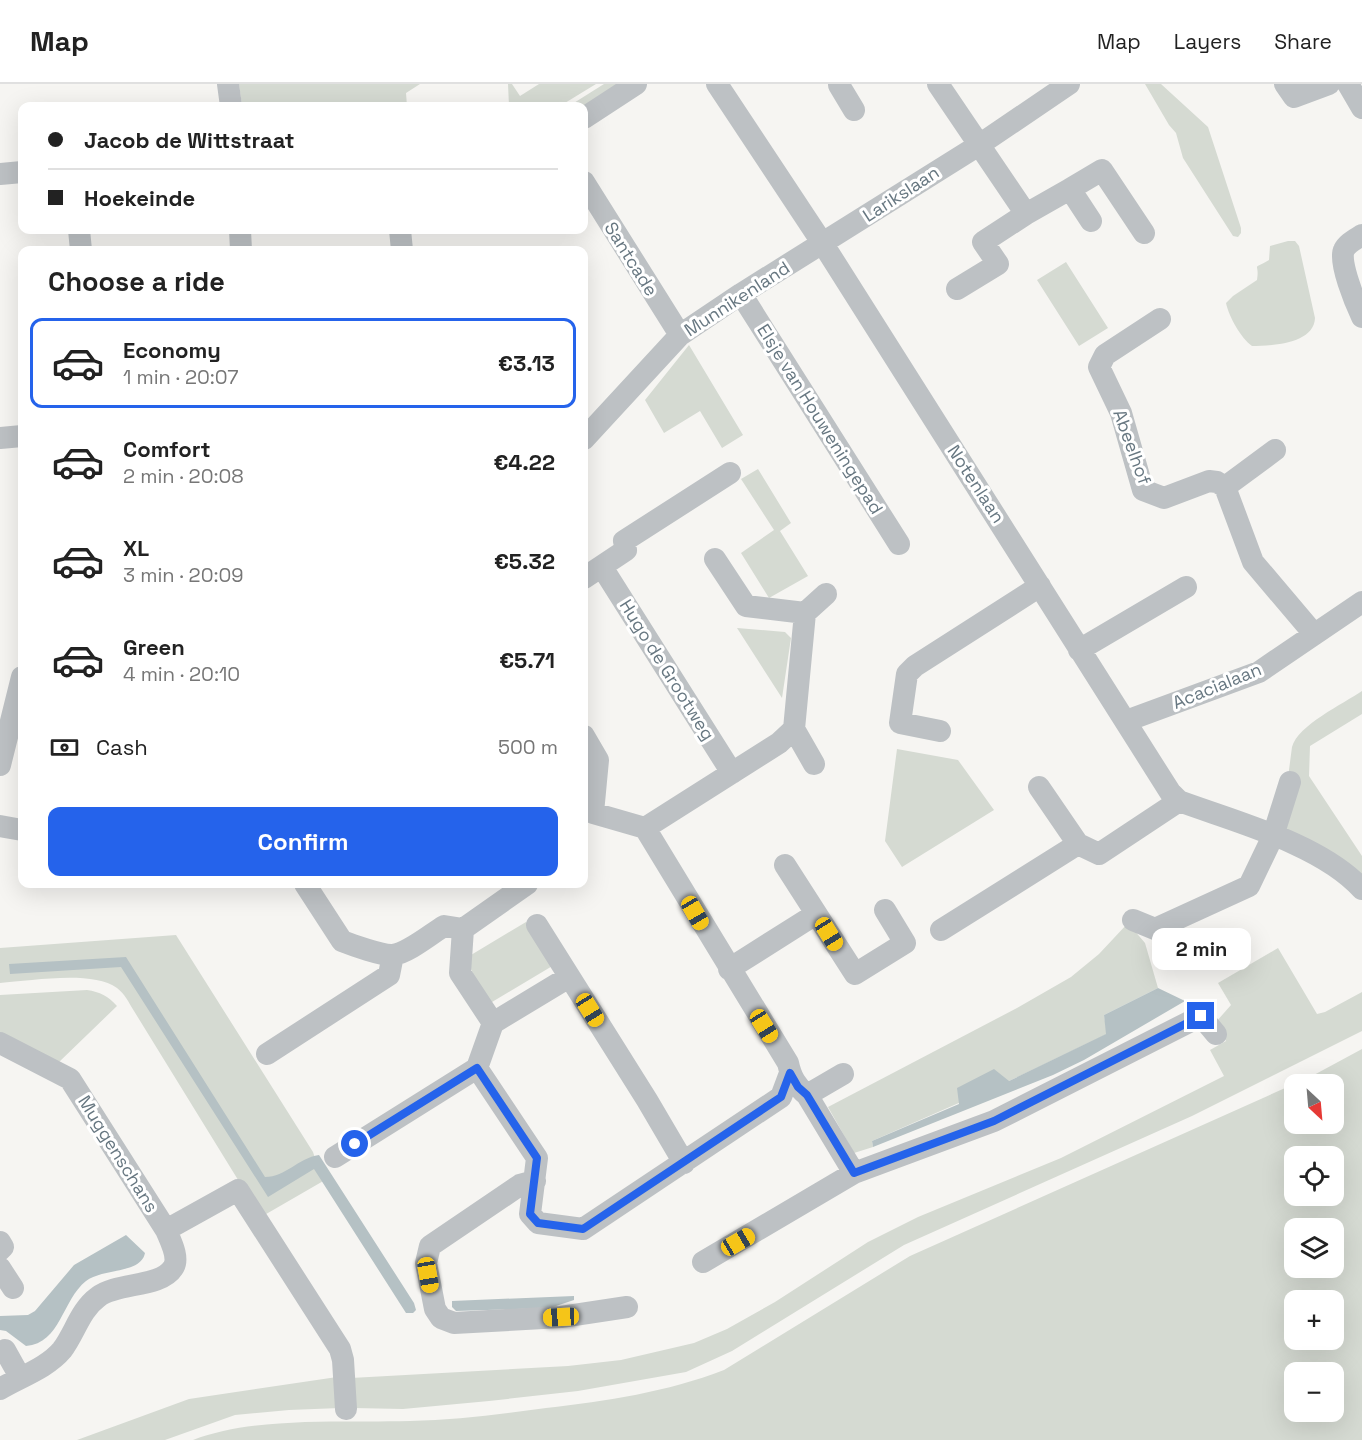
<!DOCTYPE html>
<html lang="en">
<head>
<meta charset="utf-8">
<style>
  :root { --surface:#fff; --page:#f6f6f6; --text:#222; --muted:#767676; --line:#e0e0e0; --accent:#2563eb }
  body { margin:0; font-family:"Space Grotesk",sans-serif; background:var(--page); color:var(--text); height:100vh; display:flex; flex-direction:column; font-size:22px; white-space:nowrap }
  * { box-sizing:border-box; margin:0 }
  p { font-size:20px; color:var(--muted) }
  .icon { flex:none; width:33px; height:33px; fill:none; stroke:currentColor; stroke-width:2; stroke-linecap:round; stroke-linejoin:round }
  .map { position:relative; flex:1; overflow:hidden }
  .side { position:absolute; left:18px; top:162px; width:570px; height:642px; display:flex; flex-direction:column; background:var(--surface); border-radius:12px; box-shadow:0 6px 24px #0002 }
  .side>* { flex:none }
  .top-card { position:absolute; left:18px; top:18px; width:570px; height:132px; border-radius:12px; box-shadow:0 6px 24px #0002; display:grid; align-content:center; height:132px; padding:0 30px; background:var(--surface) }
  .needle { width:39px; rotate:154deg }
  .fabs { position:absolute; left:1284px; top:990px; display:grid; gap:12px }
  .fabs a { display:grid; place-items:center; width:60px; height:60px; border-radius:12px; background:var(--surface); box-shadow:0 6px 24px #0002; font-size:30px }
  .end { position:absolute; width:27px; height:27px; margin:-14px; border:8px solid #2563eb; background:#fff; box-shadow:0 0 0 3px #fff }
  .from { border-radius:50% }
  .bubble { position:absolute; height:42px; border-radius:12px; background:var(--surface); box-shadow:0 6px 24px #0002; font-size:20px; font-weight:700; line-height:42px; text-align:center }
  .car { position:absolute; width:18px; height:36px; margin:-18px -9px; border-radius:8px; box-shadow:0 0 4px 2px #0007; background:linear-gradient(#f5c518 24%,#345 0 40%,#f5c518 0 76%,#345 0 86%,#f5c518 0) }
  .top-card b { display:flex; align-items:center; gap:21px; height:57px; font-size:22px }
  .top-card b+b { border-top:2px solid var(--line) }
  .top-card i { width:15px; height:15px; background:var(--text) }
  ul { padding:0; list-style:none }
  li { display:flex; align-items:center; gap:18px; height:90px; margin:0 12px 9px; padding:0 18px; border:3px solid transparent; border-radius:12px }
  li div { flex:1 }
  li b { display:block; font-size:22px }
  li em { font-style:normal; font-weight:700 }
  li.on { border-color:var(--accent) }
  li>.icon { width:54px; height:54px; stroke-width:1.5 }
  h2 { padding:0 30px; font-size:27px; line-height:72px }
  .pay { display:flex; align-items:center; gap:15px; height:66px; padding:0 30px; font-size:22px }
  .pay p { margin-inline-start:auto }
  .primary-button { display:flex; gap:12px; margin-top:auto; padding:12px 30px }
  .primary-button a { flex:1; height:69px; border-radius:12px; background:var(--accent); color:#fff; font-size:24px; font-weight:700; line-height:69px; text-align:center }
  header { display:flex; align-items:center; gap:36px; box-sizing:border-box; height:84px; padding:0 30px; background:var(--surface); border-bottom:2px solid var(--line) }
  header strong { font-size:28px }
  nav { display:flex; gap:33px; margin-inline-start:auto; font-size:21px }
  .map>svg:first-child { display:block }
</style>
</head>
<body>
<header>
<strong>Map</strong>
<nav><a>Map</a><a>Layers</a><a>Share</a></nav>
</header>
<div class="map">
<svg width="1362" height="1356" viewBox="0 0 1362 1356">
  <rect width="100%" height="100%" fill="#f6f5f2"/>
  <!-- green -->
  <path fill="#d5dad2" fill-rule="evenodd" d="M239,0h181l-14,9 1,13h-165z
    M508,0h4l8,12 19,-12h57l-36,22h-51z
    M604,0h21l-41,22h-15z
    M1145,0h16l47,43 33,101v5l-3,4 -5,-1 -50,-78 -7,-25 -7,-8z
    M1288,157h7l4,5 16,72c-1,26 -44,28 -63,28 -11,-8 -23,-29 -26,-43l7,-7 24,-16c3,-19 -7,-9 12,-20l1,-14z
    M1066,178l42,66 -29,18 -42,-66z
    M689,261l54,90 -21,13 -22,-37 -36,22 -19,-33z
    M758,385l33,54 -11,8 28,45 -39,22 -28,-45 33,-23 -33,-51z
    M737,544l48,4 6,6 -9,60z
    M1362,607v23l-52,32 -1,30 53,80v25l-81,-50 11,-84c6,-22 51,-43 70,-56z
    M897,665l61,11 36,50 -92,57 -17,-26z
    M526,838l28,43 -67,40 -21,-47z
    M1128,839l17,20 13,45 -54,27 3,19 -98,47 -137,60 1,6 -19,6 -26,-46 189,-99 54,-31 28,-23z
    M176,851l137,217 6,18 6,10 -64,37 -127,-206c-5,-8 -9,-17 -17,-23 -25,-18 -86,-7 -117,-5v-35z
    M1278,864l39,66 8,-2 37,-20v39l-170,85 -288,129 -172,106 -46,21 -108,19 -89,10 -86,8 -50,-1 -2,-30 217,-12 53,-6 73,-17 33,-14 48,-27 93,-60 50,-25 143,-59 163,-82 -14,-26 16,-9 -10,-19 15,-17 -13,-22z
    M87,906c13,2 21,6 30,16l-59,57 -58,-26v-42z
    M1362,965v391h-1169c62,-24 150,-17 217,-19 46,-1 91,-7 136,-13 61,-7 121,-16 178,-38l186,-114 402,-180zM1294,1000h40v40h-40zM1294,1072h40v40h-40zM1294,1144h40v40h-40zM1294,1216h40v40h-40zM1294,1288h40v40h-40z
    M337,1293l3,31 -51,2 -54,5 -70,25h-88l112,-41z"/>
  <!-- water -->
  <path fill="#b5c1c4" d="M126,873l139,220c21,0 33,-19 54,-22l95,148 2,7 -3,3h-7l-92,-144 -46,28 -147,-230 -111,7 -1,-10z
    M1158,904l27,13 -101,59 -31,15 -180,72 -1,-6 87,-37 -2,-16 37,-19 15,12 97,-47 -2,-19z
    M126,1151l19,18c-4,21 -42,15 -59,28 -24,19 -25,62 -60,65l-20,-15 -6,-1v-14l28,-1 7,-4 39,-46z
    M574,1212v4l-24,8 -94,3 -4,-4v-6z"/>
  <g fill="none" stroke-linecap="round" stroke-linejoin="round">
    <!-- minor -->
    <path stroke="#bdc1c4" stroke-width="22" d="M228,0l3,22
      M717,0l106,160 347,548 9,9c57,21 142,43 183,88
      M840,0l-1,1 15,25
      M938,0l88,130
      M1285,0l9,13 35,-13
      M1348,0l14,24
      M584,34l52,-34
      M0,90l22,-2
      M584,98l96,153
      M1070,105l32,-19 42,63
      M79,146l2,20
      M240,146l1,20
      M400,146l2,20
      M1362,151c-6,4 -15,8 -18,15 -6,11 12,54 18,67
      M957,205l41,-25 -15,-22 43,-28 44,-25 21,32
      M741,210l158,250
      M1160,235l-55,36 -6,12 22,46 22,77 21,8 45,-17 8,1 8,5 28,75 61,72
      M0,354l22,-2
      M584,355l96,-104 61,-41 238,-149 90,-61
      M1225,403l50,-37
      M602,483l130,206
      M584,494l42,-28 -2,-9 106,-68
      M805,529l21,-19
      M1079,566l107,-63
      M1126,637l133,-49 103,-70
      M794,645l20,35
      M940,647l-40,-8 7,-49 8,-8 125,-80
      M584,652l14,24 -5,53 52,15 143,235c3,14 8,23 19,32l47,78
      M0,681l22,-88
      M1039,703l39,57
      M0,742l22,4
      M645,744l134,-85 15,-14 11,-116 -59,-7 -31,-47
      M785,781l70,109 50,-31 -20,-33
      M305,800l37,57c10,4 41,15 51,14 15,-2 38,-21 51,-29l19,3
      M527,800l-64,45 -3,44 33,50 -16,45 60,90 -7,56 8,9 45,6 198,-132 9,-24
      M1133,836l22,9 94,-43 24,-50 17,-54
      M537,841l110,175 37,63
      M941,846l137,-86 21,10 80,-53
      M729,885l87,-55
      M493,939l76,-46
      M0,959l70,36 96,151 72,-40 102,159 3,11 3,49
      M267,970l122,-79 4,-20
      M807,1011l36,-21
      M335,1073l142,-89
      M535,1097l-15,4 -90,61 -4,17 9,46 6,9 13,5 107,-6 66,-10
      M0,1158l3,5 -3,3
      M703,1178l151,-89 140,-52 207,-105 15,18
      M0,1184l13,20
      M5,1266l15,27
      M0,1305c20,-12 47,-21 62,-39 13,-17 18,-40 36,-53 19,-15 62,-9 75,-29 7,-10 -3,-28 -7,-38"/>
  </g>
  <g fill="none" stroke-linecap="round" stroke-linejoin="round">
    <!-- route -->
    <path stroke="#2563eb" stroke-width="8" d="M355,1060l122,-76 60,90 -7,56 8,9 45,6 198,-132 9,-24 8,14 9,8 47,78 140,-52 207,-105"/>
  </g>
  <g text-anchor="middle" stroke-width="6" stroke-linejoin="round" paint-order="stroke">
    <!-- street labels -->
    <g font-size="18" fill="#677781" stroke="#fff">
      <text transform="translate(901 110) rotate(-33)" y="6">Larikslaan</text>
      <text transform="translate(631 175) rotate(58)" y="6">Santcade</text>
      <text transform="translate(737 215) rotate(-33)" y="6">Munnikenland</text>
      <text transform="translate(820 335) rotate(58)" y="6">Elsje van Houweningepad</text>
      <text transform="translate(1132 363) rotate(70)" y="6">Abeelhof</text>
      <text transform="translate(976 400) rotate(57)" y="6">Notenlaan</text>
      <text transform="translate(667 586) rotate(58)" y="6">Hugo de Grootweg</text>
      <text transform="translate(1217 602) rotate(-22)" y="6">Acacialaan</text>
      <text transform="translate(118 1070) rotate(58)" y="6">Muggenschans</text>
    </g>
  </g>
</svg>
<div class="fabs">
<a><svg class="needle" viewBox="-14 -14 28 28"><path d="M0-13l5 13h-10z" fill="#e53935"/><path d="M0 13l5-13h-10z" fill="#767676"/></svg></a>
<a><svg class="icon" aria-label="locate" viewBox="0 0 24 24"><circle cx="12" cy="12" r="6"/><path d="M12 2v4M12 18v4M2 12h4M18 12h4"/></svg></a>
<a><svg class="icon" aria-label="layers" viewBox="0 0 24 24"><path d="M12 4l9 5-9 5-9-5zM3 14l9 5 9-5"/></svg></a>
<a>+</a>
<a>−</a>
</div>
<i class="end from" style="left:355px;top:1060px"></i>
<i class="end" style="left:1201px;top:932px"></i>
<div class="bubble" style="left:1152px;top:844px;width:99px">2 min</div>
<i class="car" style="left:695px;top:829px;rotate:150deg"></i>
<i class="car" style="left:829px;top:850px;rotate:148deg"></i>
<i class="car" style="left:590px;top:926px;rotate:148deg"></i>
<i class="car" style="left:764px;top:942px;rotate:148deg"></i>
<i class="car" style="left:738px;top:1158px;rotate:60deg"></i>
<i class="car" style="left:428px;top:1191px;rotate:170deg"></i>
<i class="car" style="left:561px;top:1233px;rotate:267deg"></i>
<div class="top-card">
<b><i class="from"></i>Jacob de Wittstraat</b>
<b><i></i>Hoekeinde</b>
</div>
<section class="side">
<h2>Choose a ride</h2>
<ul>
<li class="on"><svg class="icon" aria-label="car" viewBox="0 0 24 24"><path d="M5 17H2v-5l4-1 3-4h7l3 4 3 1v5h-3M9 17h6M6 11h13"/><circle cx="7" cy="17" r="2"/><circle cx="17" cy="17" r="2"/></svg><div><b>Economy</b><p>1 min · 20:07</p></div><em>€3.13</em></li>
<li><svg class="icon" aria-label="car" viewBox="0 0 24 24"><path d="M5 17H2v-5l4-1 3-4h7l3 4 3 1v5h-3M9 17h6M6 11h13"/><circle cx="7" cy="17" r="2"/><circle cx="17" cy="17" r="2"/></svg><div><b>Comfort</b><p>2 min · 20:08</p></div><em>€4.22</em></li>
<li><svg class="icon" aria-label="car" viewBox="0 0 24 24"><path d="M5 17H2v-5l4-1 3-4h7l3 4 3 1v5h-3M9 17h6M6 11h13"/><circle cx="7" cy="17" r="2"/><circle cx="17" cy="17" r="2"/></svg><div><b>XL</b><p>3 min · 20:09</p></div><em>€5.32</em></li>
<li><svg class="icon" aria-label="car" viewBox="0 0 24 24"><path d="M5 17H2v-5l4-1 3-4h7l3 4 3 1v5h-3M9 17h6M6 11h13"/><circle cx="7" cy="17" r="2"/><circle cx="17" cy="17" r="2"/></svg><div><b>Green</b><p>4 min · 20:10</p></div><em>€5.71</em></li>
</ul>
<div class="pay"><svg class="icon" aria-label="cash" viewBox="0 0 24 24"><path d="M3 7h18v10H3z"/><circle cx="12" cy="12" r="2"/></svg>Cash<p>500 m</p></div>
<div class="primary-button"><a>Confirm</a></div>
</section>
</div>
</body>
</html>
